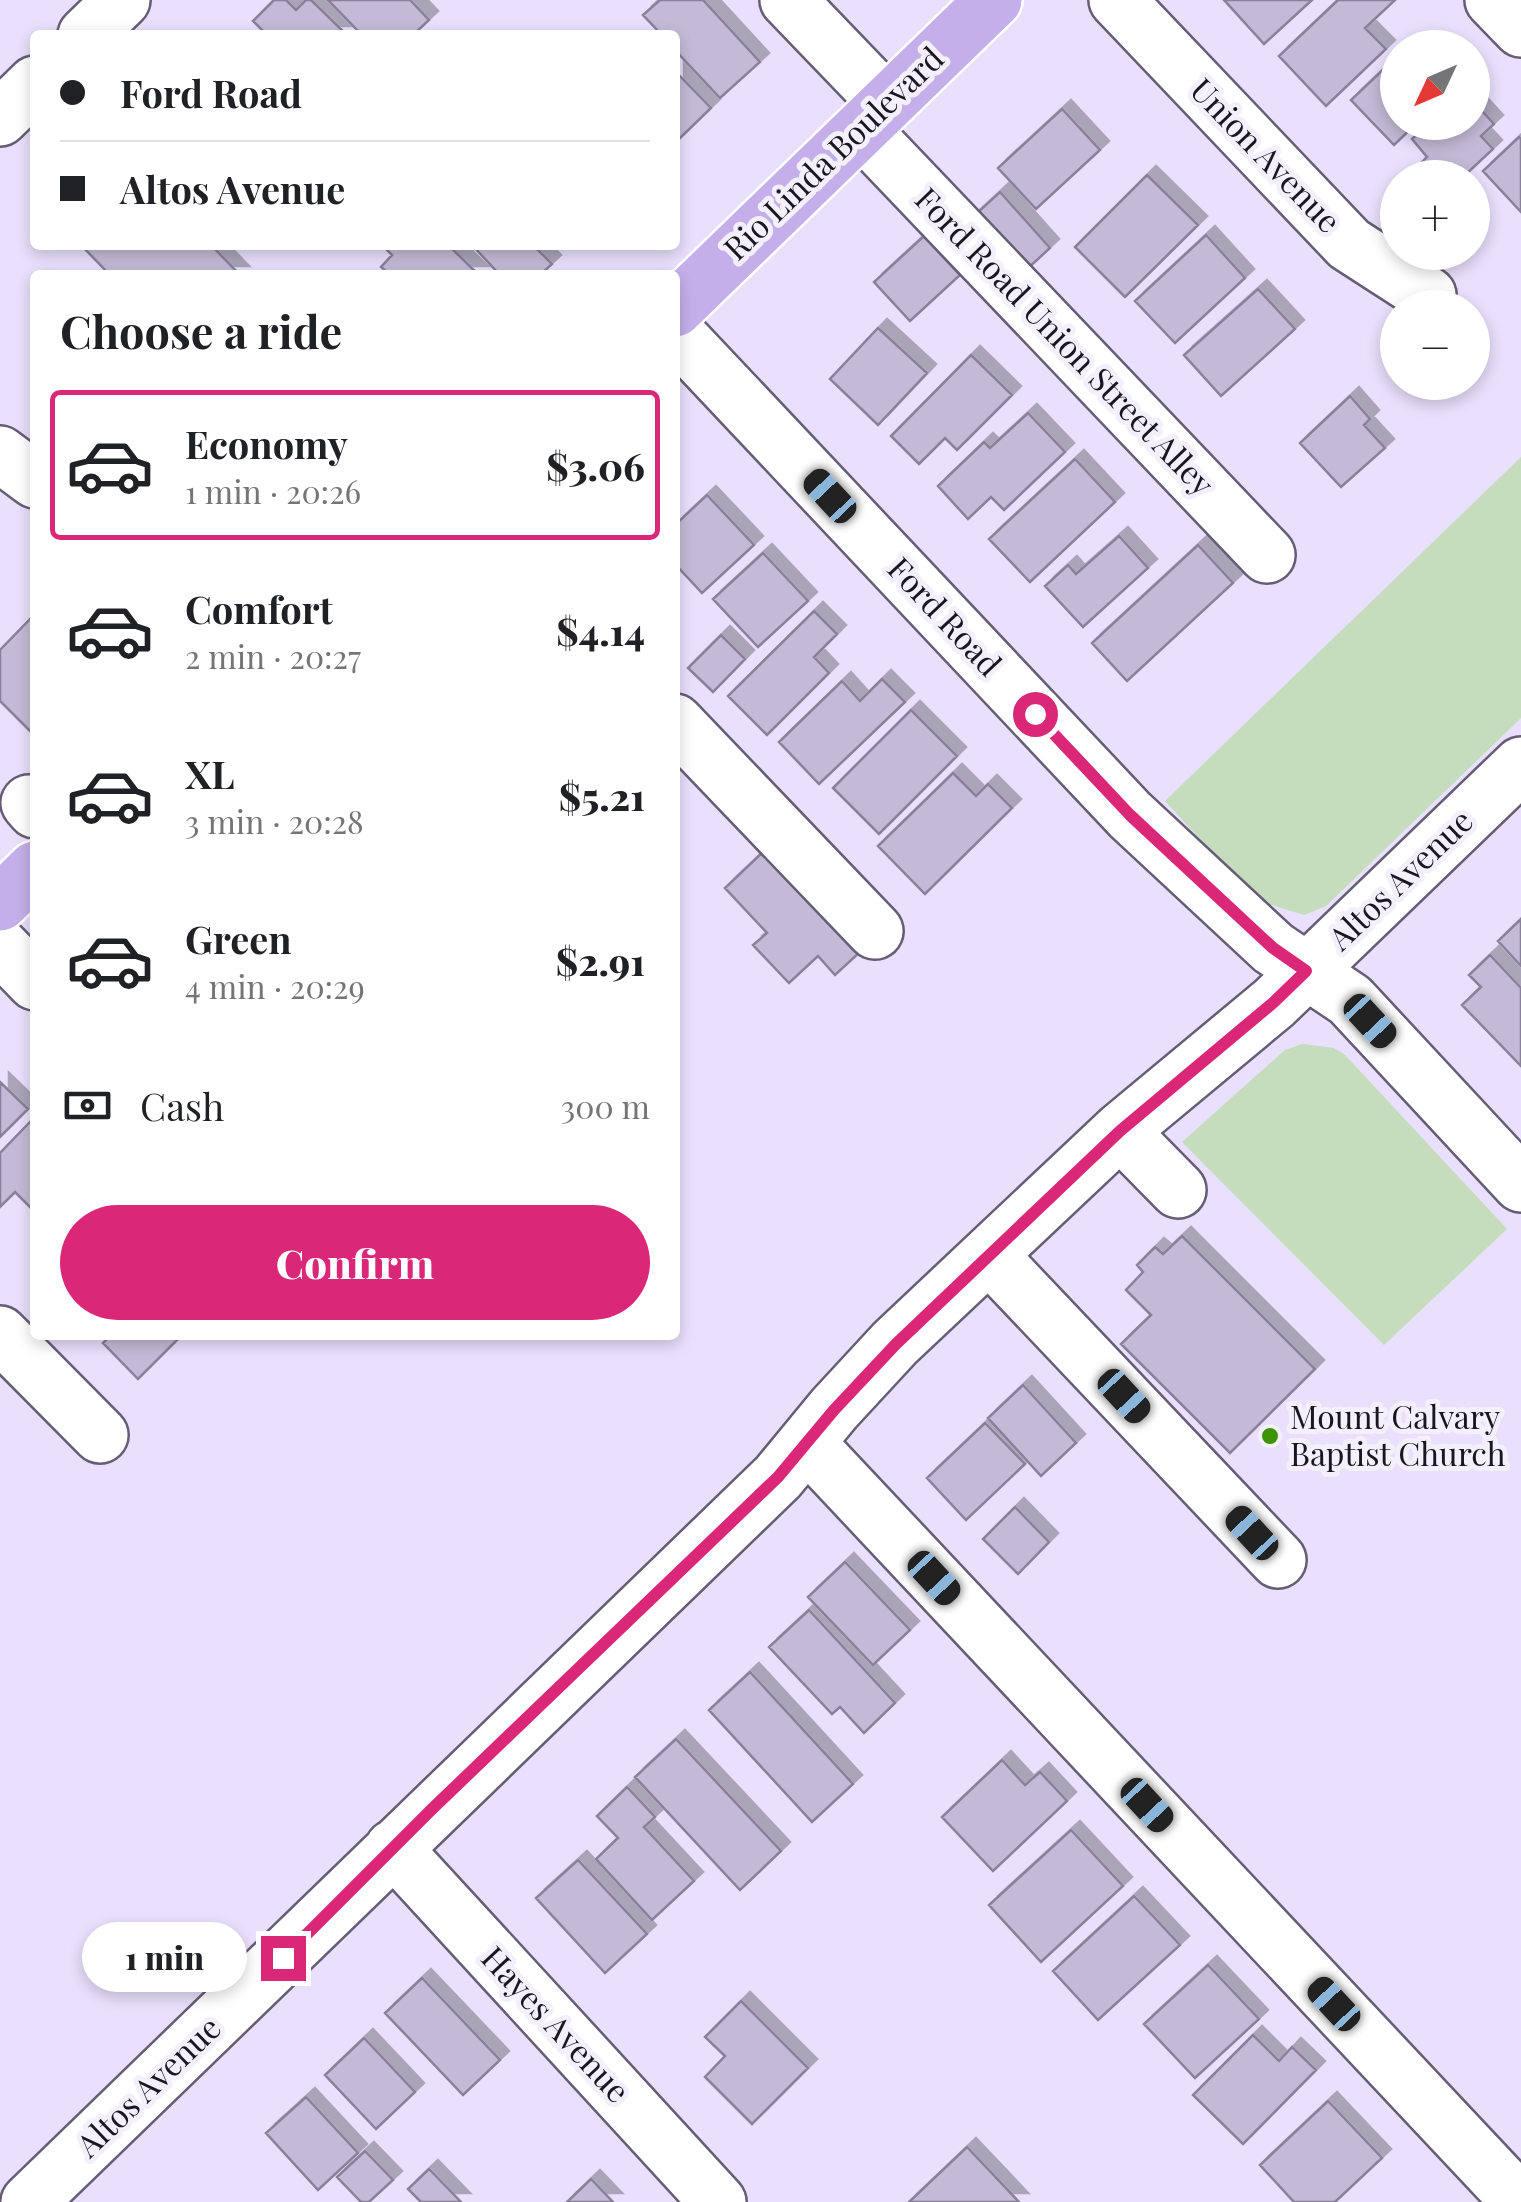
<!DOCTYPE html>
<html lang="en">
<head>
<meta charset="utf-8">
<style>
  :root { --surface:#fff; --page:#f2f2f2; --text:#202124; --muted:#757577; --line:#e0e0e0; --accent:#db2777 }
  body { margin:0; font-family:"Playfair Display",serif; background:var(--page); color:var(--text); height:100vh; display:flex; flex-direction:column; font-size:38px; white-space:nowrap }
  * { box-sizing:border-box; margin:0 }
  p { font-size:32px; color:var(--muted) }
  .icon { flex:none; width:55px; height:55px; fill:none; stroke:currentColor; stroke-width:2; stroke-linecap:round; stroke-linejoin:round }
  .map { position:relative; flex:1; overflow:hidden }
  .details { position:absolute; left:30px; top:270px; width:650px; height:1070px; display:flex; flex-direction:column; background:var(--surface); border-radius:10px; box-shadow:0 5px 15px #0003 }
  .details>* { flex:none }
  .top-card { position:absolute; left:30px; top:30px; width:650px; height:220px; border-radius:10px; box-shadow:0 5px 15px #0003; display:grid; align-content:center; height:220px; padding:0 30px; background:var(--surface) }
  .needle { width:65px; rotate:226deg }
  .controls { position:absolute; left:1380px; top:30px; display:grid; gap:20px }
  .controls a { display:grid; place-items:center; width:110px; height:110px; border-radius:50%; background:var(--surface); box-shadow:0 5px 15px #0003; font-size:50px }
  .end { position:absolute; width:45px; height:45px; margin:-22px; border:12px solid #db2777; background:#fff; box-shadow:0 0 0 5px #fff }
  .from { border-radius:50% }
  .bubble { position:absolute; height:70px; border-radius:35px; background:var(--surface); box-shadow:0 5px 15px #0003; font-size:32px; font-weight:800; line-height:70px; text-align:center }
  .car { position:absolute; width:30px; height:60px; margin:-30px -15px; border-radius:12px; box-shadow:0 0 8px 2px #0007; background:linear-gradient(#222 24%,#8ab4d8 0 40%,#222 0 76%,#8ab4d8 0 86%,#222 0) }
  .top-card b { display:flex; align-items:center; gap:35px; height:95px; font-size:38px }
  .top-card b+b { border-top:2px solid var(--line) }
  .top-card i { width:25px; height:25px; background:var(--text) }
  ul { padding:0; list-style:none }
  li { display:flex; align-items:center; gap:30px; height:150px; margin:0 20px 15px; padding:0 10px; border:5px solid transparent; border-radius:10px }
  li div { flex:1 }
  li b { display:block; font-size:38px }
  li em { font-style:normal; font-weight:800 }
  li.on { border-color:var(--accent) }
  li>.icon { width:90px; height:90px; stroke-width:1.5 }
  h2 { padding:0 30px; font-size:45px; line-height:120px }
  .pay { display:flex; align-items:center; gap:25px; height:110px; padding:0 30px; font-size:38px }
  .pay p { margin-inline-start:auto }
  .button { display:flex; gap:20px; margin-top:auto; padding:20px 30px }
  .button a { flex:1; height:115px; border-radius:60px; background:var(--accent); color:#fff; font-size:40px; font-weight:800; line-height:115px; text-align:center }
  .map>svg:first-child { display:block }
</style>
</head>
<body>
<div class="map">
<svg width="1521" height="2202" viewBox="0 0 1521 2202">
  <defs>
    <filter id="shadow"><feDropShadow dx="9" dy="-9" stdDeviation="0" flood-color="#0004"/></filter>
  </defs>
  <rect width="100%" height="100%" fill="#e8e0fc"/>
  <!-- green -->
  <path fill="#c5dcbd" d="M1521,457v261l-195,188 -22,9 -36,-11 -23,-16 -80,-87z
    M1302,1044l32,4 11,7 162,174 -123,116 -202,-203 103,-92z"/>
  <!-- building -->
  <path fill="#c3bbd6" stroke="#88819a" stroke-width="2.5" filter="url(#shadow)" d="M274,0h12l10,10 10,-10h5l36,35h-80l-14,-14z
    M328,0h82l19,20 -16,15h-51z
    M660,0h43l57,62 -40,36 -45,-48v-15h-13l-19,-20z
    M1224,0h88l-48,44z
    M1338,0h57l-30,28 21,21 -60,57 -47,-50z
    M1388,65l10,11v46h20l-24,23 -43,-45z
    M675,71l36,37 -34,33 -2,-2z
    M1472,100l22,24 -13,12 12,13 -31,29h-26l-14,-16 5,-5 -15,-18 19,-17h41z
    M1062,109l38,41 -64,59 -38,-41z
    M1519,137l2,2v73l-38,-41z
    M1147,175l51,50 -73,72 -50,-50z
    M1000,192l50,56 -36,33 -51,-55z
    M1206,235l39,43 -70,65 -40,-42z
    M924,236l36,39 -50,46 -36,-39z
    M81,245h130l29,30h-130z
    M382,245h66l31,30h-89l-9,-8 11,-12z
    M472,245h61l19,19 -12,11h-40z
    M1258,289l37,40 -74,67 -37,-41z
    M878,328l49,45 -49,52 -48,-46z
    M971,355l41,40 -55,55 -12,-12 -26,26 -28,-28z
    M1350,396l20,23 -6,6 21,23 -44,39 -41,-44z
    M1028,413l37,39 -61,58 -13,-13 -23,22 -30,-33 46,-44 6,6z
    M1075,459l40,43 -85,80 -41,-43z
    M707,495l47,50 -52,48 -27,-29v-39z
    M1119,536l29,32 -65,59 -38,-41 23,-21 8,9z
    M1198,545l35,38 -106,98 -35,-38z
    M763,553l45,48 -50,46 -45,-48z
    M814,611l23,23 -23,23 15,16 -62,62 -39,-39z
    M35,614v122l-35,-35v-51z
    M721,635l24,24 -32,33 -25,-24z
    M882,679l23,23 -86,82 -40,-42 63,-61 18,20z
    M911,710l46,46 -78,78 -46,-46z
    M953,773l23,23 12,-12 24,24 -87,86 -47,-48z
    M765,850l95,102 -25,23 -17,-19 -29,27 -36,-38 14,-12 -42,-45z
    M1521,919v47l-23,-25z
    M1490,955l31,33v78l-59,-61 19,-18 -12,-12z
    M0,1082l28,27 -28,28z
    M30,1122l5,5v85l-20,-20 -15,15v-54z
    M1182,1236l133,133 -85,84 -109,-109 30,-29 -25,-25 17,-18 -6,-7 18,-18 8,7z
    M111,1335h71l-44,44 -35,-36z
    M1023,1385l53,58 -35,33 -53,-58z
    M985,1423l40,41 -59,56 -39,-42z
    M1015,1507l34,35 -31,32 -35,-35z
    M845,1562l65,68 -37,35 -65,-68z
    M809,1610l86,93 -31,30 -24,-26 -8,7 -63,-67z
    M750,1672l103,112 -41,38 -103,-112z
    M676,1739l105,112 -41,39 -105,-113z
    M1002,1760l23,25 15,-13 27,29 -74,70 -51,-54z
    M627,1787l28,30 -11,10 50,54 -42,39 -56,-61 22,-21 -21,-22z
    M1071,1830l52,56 -82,76 -52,-57z
    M578,1860l69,74 -42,39 -69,-75z
    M1134,1896l46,49 -82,75 -45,-49z
    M1208,1965l51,54 -64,59 -51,-54z
    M422,1978l78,82 -37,35 -78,-82z
    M741,2001l67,67 -56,56 -47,-47 20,-21 -20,-19z
    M1253,2035l26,26 13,-14 24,23 -73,74 -50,-49z
    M364,2038l51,54 -39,37 -51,-54z
    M306,2097l52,56 -40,37 -52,-57z
    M1328,2101l54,57 -47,44h-41l-34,-37z
    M967,2147l52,55h-110z
    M365,2151l28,29 -24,22h-8l-24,-25z
    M429,2169l32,33h-40l-13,-13z
    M591,2179l22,23h-46z"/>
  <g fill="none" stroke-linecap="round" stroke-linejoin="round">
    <defs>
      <path id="minor" d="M788,0l99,103
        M1117,0l232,244 79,51
        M1493,0l28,29
        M86,35l36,-35
        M0,118l35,-34
        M861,129l406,426
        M675,332l455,483 143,133 77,52 171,184
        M0,454l35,26
        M675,722l200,209
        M29,803l6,7
        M0,946l35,36
        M1120,1131l58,59
        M989,1255l289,305
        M0,1334l100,101
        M807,1443l713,759
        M393,1848l325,354
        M29,2202l749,-725 56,-68 61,-66 225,-212 154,-128 247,-238"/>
      <path id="major" d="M675,309l319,-309
        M0,903l35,-34"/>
    </defs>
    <!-- minor casing -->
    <use href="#minor" stroke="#655d75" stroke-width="60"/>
    <!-- major casing -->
    <use href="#major" stroke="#fff" stroke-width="60"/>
    <!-- minor -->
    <use href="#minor" stroke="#fff" stroke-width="55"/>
    <!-- major -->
    <use href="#major" stroke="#c5afea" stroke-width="55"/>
  </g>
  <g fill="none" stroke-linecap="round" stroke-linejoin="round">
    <!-- route -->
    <path stroke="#db2777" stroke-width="12" d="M283,1958l148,-148 347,-333 56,-67 62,-66 224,-213 154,-129 32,-31 -33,-23 -143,-133 -95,-101"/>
  </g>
  <!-- markers -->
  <circle fill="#3c9303" stroke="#f3f0fb" stroke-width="4" cx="1270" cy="1436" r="10"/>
  <g text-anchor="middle" stroke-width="10" stroke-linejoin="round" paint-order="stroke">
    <!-- street labels -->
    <g font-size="32" fill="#19161f" stroke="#f3f0fb">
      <text transform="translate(834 154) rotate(-44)" y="11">Rio Linda Boulevard</text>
      <text transform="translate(1265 156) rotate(46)" y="11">Union Avenue</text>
      <text transform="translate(1064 342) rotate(46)" y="11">Ford Road Union Street Alley</text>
      <text transform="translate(944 617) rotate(47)" y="11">Ford Road</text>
      <text transform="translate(1401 880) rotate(-44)" y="11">Altos Avenue</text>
      <text transform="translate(555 2025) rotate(47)" y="11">Hayes Avenue</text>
      <text transform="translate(149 2087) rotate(-44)" y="11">Altos Avenue</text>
    </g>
    <!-- poi labels -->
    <g font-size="32" fill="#19161f" stroke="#f3f0fb" text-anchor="start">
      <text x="1290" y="1429">Mount Calvary<tspan x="1290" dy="37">Baptist Church</tspan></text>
    </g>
  </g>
</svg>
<div class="controls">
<a><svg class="needle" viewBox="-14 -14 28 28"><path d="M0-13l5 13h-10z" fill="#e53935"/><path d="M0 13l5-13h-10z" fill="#757577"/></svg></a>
<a>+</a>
<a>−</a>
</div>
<i class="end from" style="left:1035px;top:714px"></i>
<i class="end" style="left:283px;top:1958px"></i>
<div class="bubble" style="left:82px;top:1922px;width:165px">1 min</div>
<i class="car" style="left:830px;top:496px;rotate:317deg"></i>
<i class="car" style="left:1370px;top:1021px;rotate:137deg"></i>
<i class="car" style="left:1124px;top:1396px;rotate:137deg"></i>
<i class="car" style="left:1252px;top:1533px;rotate:317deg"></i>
<i class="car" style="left:934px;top:1578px;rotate:137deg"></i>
<i class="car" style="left:1147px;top:1805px;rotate:137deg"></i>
<i class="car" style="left:1334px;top:2004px;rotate:317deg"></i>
<div class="top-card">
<b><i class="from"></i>Ford Road</b>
<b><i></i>Altos Avenue</b>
</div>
<section class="details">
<h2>Choose a ride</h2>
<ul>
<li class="on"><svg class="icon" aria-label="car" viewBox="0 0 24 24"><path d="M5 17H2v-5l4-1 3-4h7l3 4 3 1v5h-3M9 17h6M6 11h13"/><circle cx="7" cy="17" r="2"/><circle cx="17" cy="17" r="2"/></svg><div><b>Economy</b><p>1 min · 20:26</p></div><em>$3.06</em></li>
<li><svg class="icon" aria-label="car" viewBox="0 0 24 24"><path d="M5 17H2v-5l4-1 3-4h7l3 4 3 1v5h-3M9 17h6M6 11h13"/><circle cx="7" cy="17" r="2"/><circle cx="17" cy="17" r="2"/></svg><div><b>Comfort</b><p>2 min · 20:27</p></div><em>$4.14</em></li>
<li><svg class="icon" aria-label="car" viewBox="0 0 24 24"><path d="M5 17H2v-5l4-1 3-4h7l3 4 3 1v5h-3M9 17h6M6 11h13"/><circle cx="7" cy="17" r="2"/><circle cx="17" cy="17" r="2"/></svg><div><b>XL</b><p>3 min · 20:28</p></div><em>$5.21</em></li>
<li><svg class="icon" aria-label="car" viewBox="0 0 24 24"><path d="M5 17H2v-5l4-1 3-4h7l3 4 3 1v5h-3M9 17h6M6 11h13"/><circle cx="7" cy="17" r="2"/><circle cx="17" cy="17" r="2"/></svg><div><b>Green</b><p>4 min · 20:29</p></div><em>$2.91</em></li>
</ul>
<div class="pay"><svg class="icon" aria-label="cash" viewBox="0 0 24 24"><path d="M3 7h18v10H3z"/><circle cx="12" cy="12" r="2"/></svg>Cash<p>300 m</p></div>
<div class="button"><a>Confirm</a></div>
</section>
</div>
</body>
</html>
